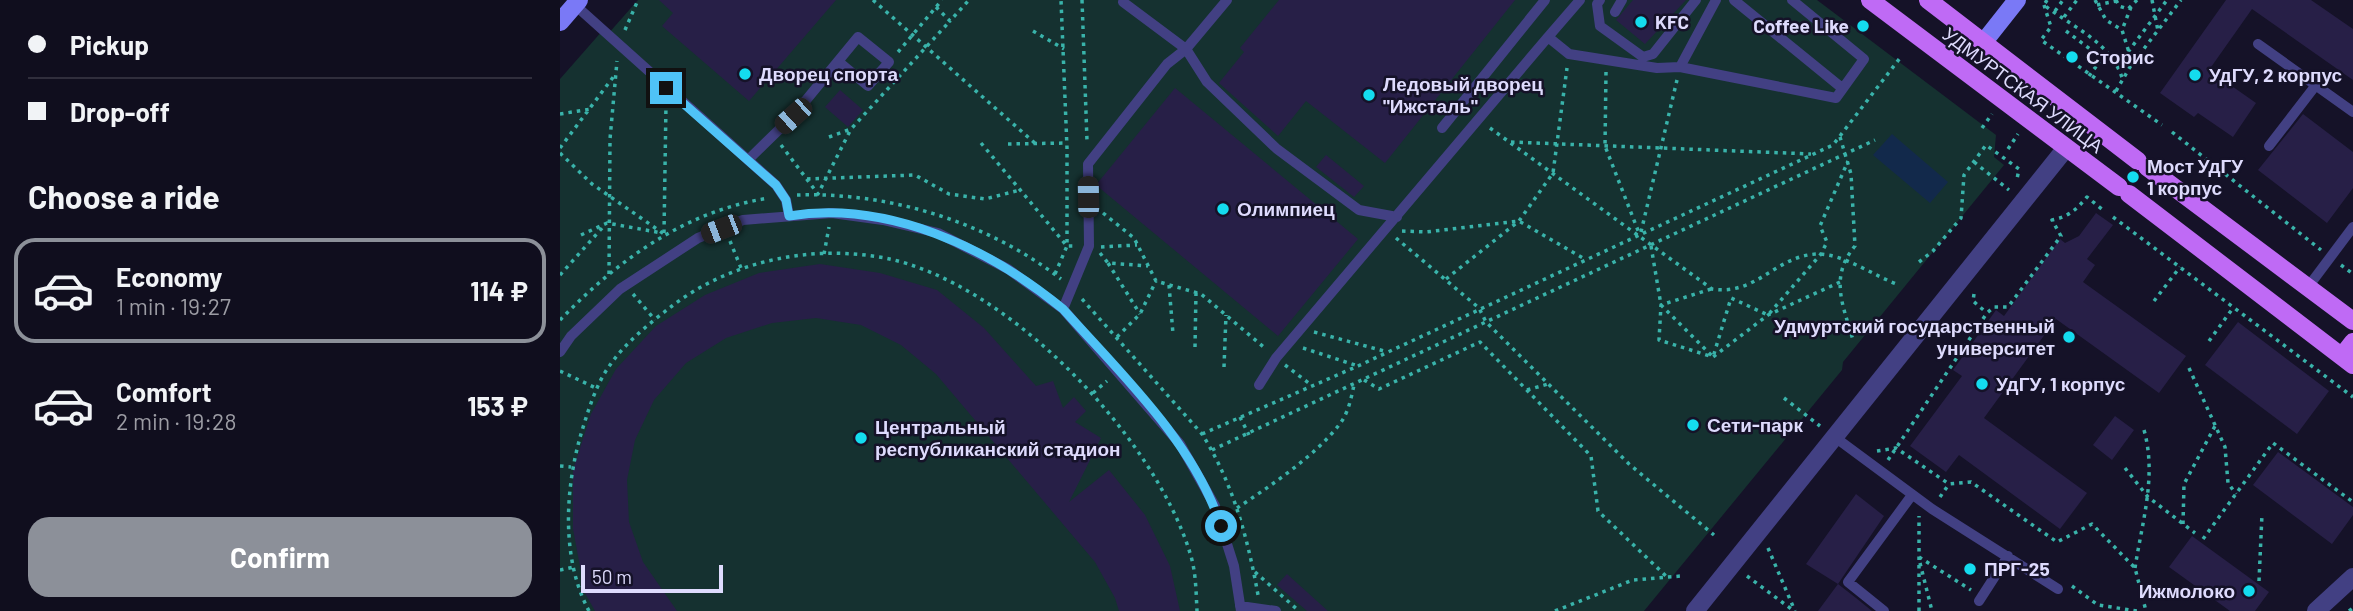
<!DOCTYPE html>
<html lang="en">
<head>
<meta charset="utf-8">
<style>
  :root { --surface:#100e1e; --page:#1e1c2b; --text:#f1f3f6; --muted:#9c9ca4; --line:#302e3c; --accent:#8c9099 }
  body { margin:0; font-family:Barlow,sans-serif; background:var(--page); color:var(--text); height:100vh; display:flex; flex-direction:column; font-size:26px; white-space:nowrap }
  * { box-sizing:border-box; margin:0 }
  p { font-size:23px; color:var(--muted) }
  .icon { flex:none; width:38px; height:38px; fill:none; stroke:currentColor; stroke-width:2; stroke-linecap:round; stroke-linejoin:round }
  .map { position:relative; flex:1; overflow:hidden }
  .drawer { display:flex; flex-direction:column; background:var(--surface); width:560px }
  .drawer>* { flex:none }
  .guide { display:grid; align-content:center; height:154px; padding:0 28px; background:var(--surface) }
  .scale { position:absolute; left:21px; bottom:18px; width:142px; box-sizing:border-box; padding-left:7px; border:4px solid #dedbfd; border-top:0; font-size:19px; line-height:24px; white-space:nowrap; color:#dedbfd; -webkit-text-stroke:5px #151228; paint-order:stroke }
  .end { position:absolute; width:32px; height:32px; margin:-16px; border:9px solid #4fc3f7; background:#111; box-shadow:0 0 0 4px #111 }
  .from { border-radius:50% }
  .car { position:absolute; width:21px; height:42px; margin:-21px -10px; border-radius:9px; box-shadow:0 0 5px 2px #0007; background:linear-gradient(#222 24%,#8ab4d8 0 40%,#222 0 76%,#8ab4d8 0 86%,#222 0) }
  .guide b { display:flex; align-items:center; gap:24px; height:66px; font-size:26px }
  .guide b+b { border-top:2px solid var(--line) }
  .guide i { width:18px; height:18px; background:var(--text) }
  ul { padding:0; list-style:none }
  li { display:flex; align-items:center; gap:21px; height:105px; margin:0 14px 10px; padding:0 14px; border:4px solid transparent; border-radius:21px }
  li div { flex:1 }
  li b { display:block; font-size:26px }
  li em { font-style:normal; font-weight:700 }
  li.selected { border-color:var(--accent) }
  li>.icon { width:63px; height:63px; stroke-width:1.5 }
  h2 { padding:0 28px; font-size:32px; line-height:84px }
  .cta { display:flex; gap:14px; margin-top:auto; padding:14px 28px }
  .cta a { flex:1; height:80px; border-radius:21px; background:var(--accent); color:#fff; font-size:28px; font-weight:700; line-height:80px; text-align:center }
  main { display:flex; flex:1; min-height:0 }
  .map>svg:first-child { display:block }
</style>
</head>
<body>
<main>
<section class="drawer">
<div class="guide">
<b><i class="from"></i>Pickup</b>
<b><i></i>Drop-off</b>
</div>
<h2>Choose a ride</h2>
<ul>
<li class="selected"><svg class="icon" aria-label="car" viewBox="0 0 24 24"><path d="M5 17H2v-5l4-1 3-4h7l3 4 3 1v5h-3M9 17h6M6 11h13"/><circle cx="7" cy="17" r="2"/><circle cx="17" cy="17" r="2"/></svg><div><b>Economy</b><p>1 min · 19:27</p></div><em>114 ₽</em></li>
<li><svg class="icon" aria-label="car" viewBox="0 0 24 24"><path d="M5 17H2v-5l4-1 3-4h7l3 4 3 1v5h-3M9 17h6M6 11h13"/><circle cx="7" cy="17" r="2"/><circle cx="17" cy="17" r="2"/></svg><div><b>Comfort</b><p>2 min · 19:28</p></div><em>153 ₽</em></li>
</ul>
<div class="cta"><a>Confirm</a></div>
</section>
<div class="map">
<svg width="1793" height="611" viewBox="0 0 1793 611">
  <rect width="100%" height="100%" fill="#151228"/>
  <!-- green -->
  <path fill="#153130" d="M78,0h1179l179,135 -2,22 10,8 -161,197 -1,8 -198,241h-1084v-532l43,-49 5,4z"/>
  <!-- water -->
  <path fill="#12294b" d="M1332,134l56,48 -18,21 -57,-48z"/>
  <!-- building -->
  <path fill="#271f47" d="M99,0h177l-87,101 -87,-75 11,-13z
    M719,0h236l-130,163 -79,-62 -28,35 -59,-53 25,-31 -4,-4z
    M1073,0h53l-41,44 -29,-24z
    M1666,0h85l42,29v51l-101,-71 -43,61 47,33 -23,34 -35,-24 -4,4 -34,-24z
    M615,88l183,151 -80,97 -182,-151z
    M280,90l23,20 -15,17 -23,-20z
    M1743,114l50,38v36l-26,35 -69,-53z
    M766,155l38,31 -10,11 -38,-30z
    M1536,213l17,12 -26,34 8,6 -12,17 103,74 -27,37 -103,-74 -72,99 103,75 -27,36 -101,-74 -13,17 -36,-26 52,-70 -9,-6 43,-60 8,6 56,-77 5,4 14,-7z
    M260,264l60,9 57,17 47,38 52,58 17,-5 10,27 11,-11 12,14 -11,11 26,16 -32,64 40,-32 36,45 25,51 10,45h-61l-4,-13 -20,-36 -159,-188 -35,-29 -40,-20 -45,-7 -44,5 -46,15 -40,25 -32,37 -19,40 -8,40 2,42 14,40 34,49h-82l-10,-18 -12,-64v-59l18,-56 25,-45 40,-43 49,-31 54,-22z
    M1678,322l91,69 -32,43 -92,-69z
    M1555,416l19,14 -22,30 -19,-15z
    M1718,452l75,55v8l-21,29 -79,-59z
    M1296,494l28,22 -46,68 -32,-20z
    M1632,536l77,56 -14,19h-25l-61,-44z
    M727,574l41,37h-21l-30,-26z
    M1278,584l18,14 16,13h-54z"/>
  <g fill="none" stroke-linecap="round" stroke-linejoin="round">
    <!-- path -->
    <path stroke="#39b3aa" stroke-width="3.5" stroke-dasharray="3.5 5" stroke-linecap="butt" d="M313,0l164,145
      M522,0l5,141
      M1487,0l-3,5c28,22 69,38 79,76
      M1535,0l11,20 16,10
      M1556,0l3,6 9,3 9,-9
      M1592,0l6,31
      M1484,5l7,22 -10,13 121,85
      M1537,5l19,-4
      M376,7l14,14 19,-21
      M1571,7l-9,23 11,35
      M1495,11l8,-11
      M1504,17l13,-17
      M65,30l13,-30
      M473,31l31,18
      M1506,31l28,21
      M338,52l44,-52
      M1568,52l39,-52
      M1046,72l-1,74 34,87
      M1529,76l17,-23
      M1556,91l14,-24 51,-67
      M0,114l31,-5
      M930,128l222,161c45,7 64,-34 106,-35 26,0 56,22 81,31
      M1422,128l10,-14
      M1612,132l149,118
      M269,137l22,-8 99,-108
      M1280,137l11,37 4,72c-26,31 -12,59 -2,94
      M951,142l300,12
      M421,143l86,103h9
      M448,144l59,-1
      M221,145l37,49 33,-65
      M0,148l54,-72
      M1448,149l10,-15
      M0,153l32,31 72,50
      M1414,162l35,28
      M247,179l108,-4 34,19 36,5 35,-9
      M237,195c93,-3 190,27 264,84
      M543,213l31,25 22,43 45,13 65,55
      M1553,217l240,180
      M842,231l24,1 93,-11 64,37
      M1081,232l36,-152
      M104,233l2,-129
      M21,235l26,-12 55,10
      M836,238l83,70 7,14 143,142 85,71
      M170,241l11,27
      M1091,246l10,59 52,52 18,-59 37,17 53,-61 6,-12 -7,-16 28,-65
      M541,247l36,-2
      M540,253l8,10 40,3
      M264,254l5,-27
      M1359,262l14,-11 28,-33 3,-43 22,-30 33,24 -2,10
      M548,263l32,51
      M1781,265l12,9
      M49,274l1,-135 7,-78
      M495,274l12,-28v-98l-6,-148
      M0,275l43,-48
      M886,279l73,-58 34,-48 14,-105
      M609,285l4,49
      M1151,289l-50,16 -2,35 54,17 55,-42 72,-33
      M73,294l22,26
      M1414,294l-1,7 14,12
      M522,299l120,135c31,49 46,105 56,161
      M1594,301l26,-34
      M0,320c58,-60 125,-109 209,-122
      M754,332l70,19
      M557,337l23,-23 16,-33
      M1649,341l24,-33
      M635,347l1,-55
      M743,348l55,18
      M725,365l25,19
      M664,367l2,-52
      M1629,368l36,79 3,36 8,11
      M0,371l38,18
      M804,380l15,9 101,-47 111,114 7,55 69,66
      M967,390l21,-6
      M533,393l14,-12
      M1224,398l36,28
      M680,417l9,18
      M642,434l156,-68 475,-221 67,-87
      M652,450l663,-310
      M1317,451l19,-3 53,36 22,-2 86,60 35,-18 43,44 11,43
      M1328,460l99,-147 7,-6h14l53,-71 -9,-16c16,-3 24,-10 35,-23l16,13
      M0,466l11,1
      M1565,468l23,29 47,36
      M1380,497l9,-13
      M677,508c32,-21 78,-52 102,-83 9,-11 12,-26 15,-40
      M1623,524l1,-40 31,-58
      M1643,539l70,-96 80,59
      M1208,548l27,63
      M1359,557l52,33
      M1360,563l12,48
      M1575,568c7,-46 22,-92 9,-138
      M0,570l14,-3
      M695,572l44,39
      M1187,576l47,35
      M1699,581l3,-67
      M1512,586l26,19 39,6
      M29,611c-28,-52 -24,-122 -8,-177 7,-23 15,-50 29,-69 15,-22 41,-43 62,-59 59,-45 139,-62 213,-48 122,24 269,178 305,295 6,18 6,39 7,58
      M995,611l78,-31 48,-4
      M1359,611v-95
      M1789,611l4,-3"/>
    <!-- lane -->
    <path stroke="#424083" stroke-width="10" d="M1040,0l-3,4 3,22 43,31 10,-3 43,-54
      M1174,0l108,88
      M563,2l63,47 21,33 70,67 82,61 38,7
      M15,5l201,180 10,15 3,16
      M1055,12l7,-12
      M988,37l32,-37
      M1698,44l95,68
      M1120,67l36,-67
      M882,128l103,-128
      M1709,146l47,-61
      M189,159l44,-43 65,-79 31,25 -21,24 -29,-24
      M1748,287l45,-60
      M503,309l26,-63 -1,-82 79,-100 19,-15 41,-49
      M0,352l11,-16 49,-47 78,-51 45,-18 89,-7 51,7 55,13 70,36 55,40 117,135 35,62 19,60 7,45
      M699,385l17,-27 272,-321 21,17 88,14 23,-1 156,31 28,-39 -72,-59
      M1276,438l96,71 126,80
      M1419,601l29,-45
      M680,606l36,5
      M1324,611l-36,-29 64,-87"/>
    <!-- street -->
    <path stroke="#424083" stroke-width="18" d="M1135,611l371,-463
      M1756,611l37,-34"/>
    <!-- secondary -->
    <path stroke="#7a79f6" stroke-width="18" d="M0,22l19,-22
      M1423,43l34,-43"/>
    <!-- primary -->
    <path stroke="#bf6af5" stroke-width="18" d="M1310,0l249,187
      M1368,0l210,161
      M1587,167l206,154
      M1569,194l224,171
      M1782,356l11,-14"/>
  </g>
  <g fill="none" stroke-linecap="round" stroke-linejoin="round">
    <!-- route -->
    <path stroke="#4fc3f7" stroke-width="9" d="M106,88l110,97 10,15 3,16c99,-16 200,32 274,93 58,65 130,132 158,217"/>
  </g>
  <!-- markers -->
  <g fill="#14dcef" stroke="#151228" stroke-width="2.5">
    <circle cx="1081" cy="22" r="7"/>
    <circle cx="1303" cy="26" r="7"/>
    <circle cx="1512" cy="57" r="7"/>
    <circle cx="185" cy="74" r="7"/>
    <circle cx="1635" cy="75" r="7"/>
    <circle cx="809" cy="95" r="7"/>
    <circle cx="1573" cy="177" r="7"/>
    <circle cx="663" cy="209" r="7"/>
    <circle cx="1509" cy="337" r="7"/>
    <circle cx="1422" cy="384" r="7"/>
    <circle cx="1133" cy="425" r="7"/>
    <circle cx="301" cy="438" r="7"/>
    <circle cx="1410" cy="569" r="7"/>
    <circle cx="1689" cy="591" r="7"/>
  </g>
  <g text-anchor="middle" stroke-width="5" stroke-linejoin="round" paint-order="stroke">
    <!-- poi labels -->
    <g font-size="19" font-weight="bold" fill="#dedbfd" stroke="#151228" text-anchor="start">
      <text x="1095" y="29">KFC</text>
      <text x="1289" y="33" text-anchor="end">Coffee Like</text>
      <text x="1526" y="64">Сторис</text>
      <text x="199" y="81">Дворец спорта</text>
      <text x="1649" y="82">УдГУ, 2 корпус</text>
      <text x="823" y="91">Ледовый дворец<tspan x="823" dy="22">"Ижсталь"</tspan></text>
      <text x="1587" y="173">Мост УдГУ<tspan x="1587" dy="22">1 корпус</tspan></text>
      <text x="677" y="216">Олимпиец</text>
      <text x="1495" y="333" text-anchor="end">Удмуртский государственный<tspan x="1495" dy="22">университет</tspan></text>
      <text x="1436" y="391">УдГУ, 1 корпус</text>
      <text x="1147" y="432">Сети-парк</text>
      <text x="315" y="434">Центральный<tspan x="315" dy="22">республиканский стадион</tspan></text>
      <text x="1424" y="576">ПРГ-25</text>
      <text x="1675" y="598" text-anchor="end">Ижмолоко</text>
    </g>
    <!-- street labels -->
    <g font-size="19" fill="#dedbfd" stroke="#151228">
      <text transform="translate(1463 90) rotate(37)" y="7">УДМУРТСКАЯ УЛИЦА</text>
    </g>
  </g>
</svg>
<div class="scale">50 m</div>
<i class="end from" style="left:661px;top:526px"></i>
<i class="end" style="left:106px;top:88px"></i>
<i class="car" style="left:233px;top:116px;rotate:228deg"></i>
<i class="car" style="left:528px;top:197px;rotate:359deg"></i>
<i class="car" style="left:161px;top:229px;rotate:249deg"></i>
</div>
</main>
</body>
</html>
